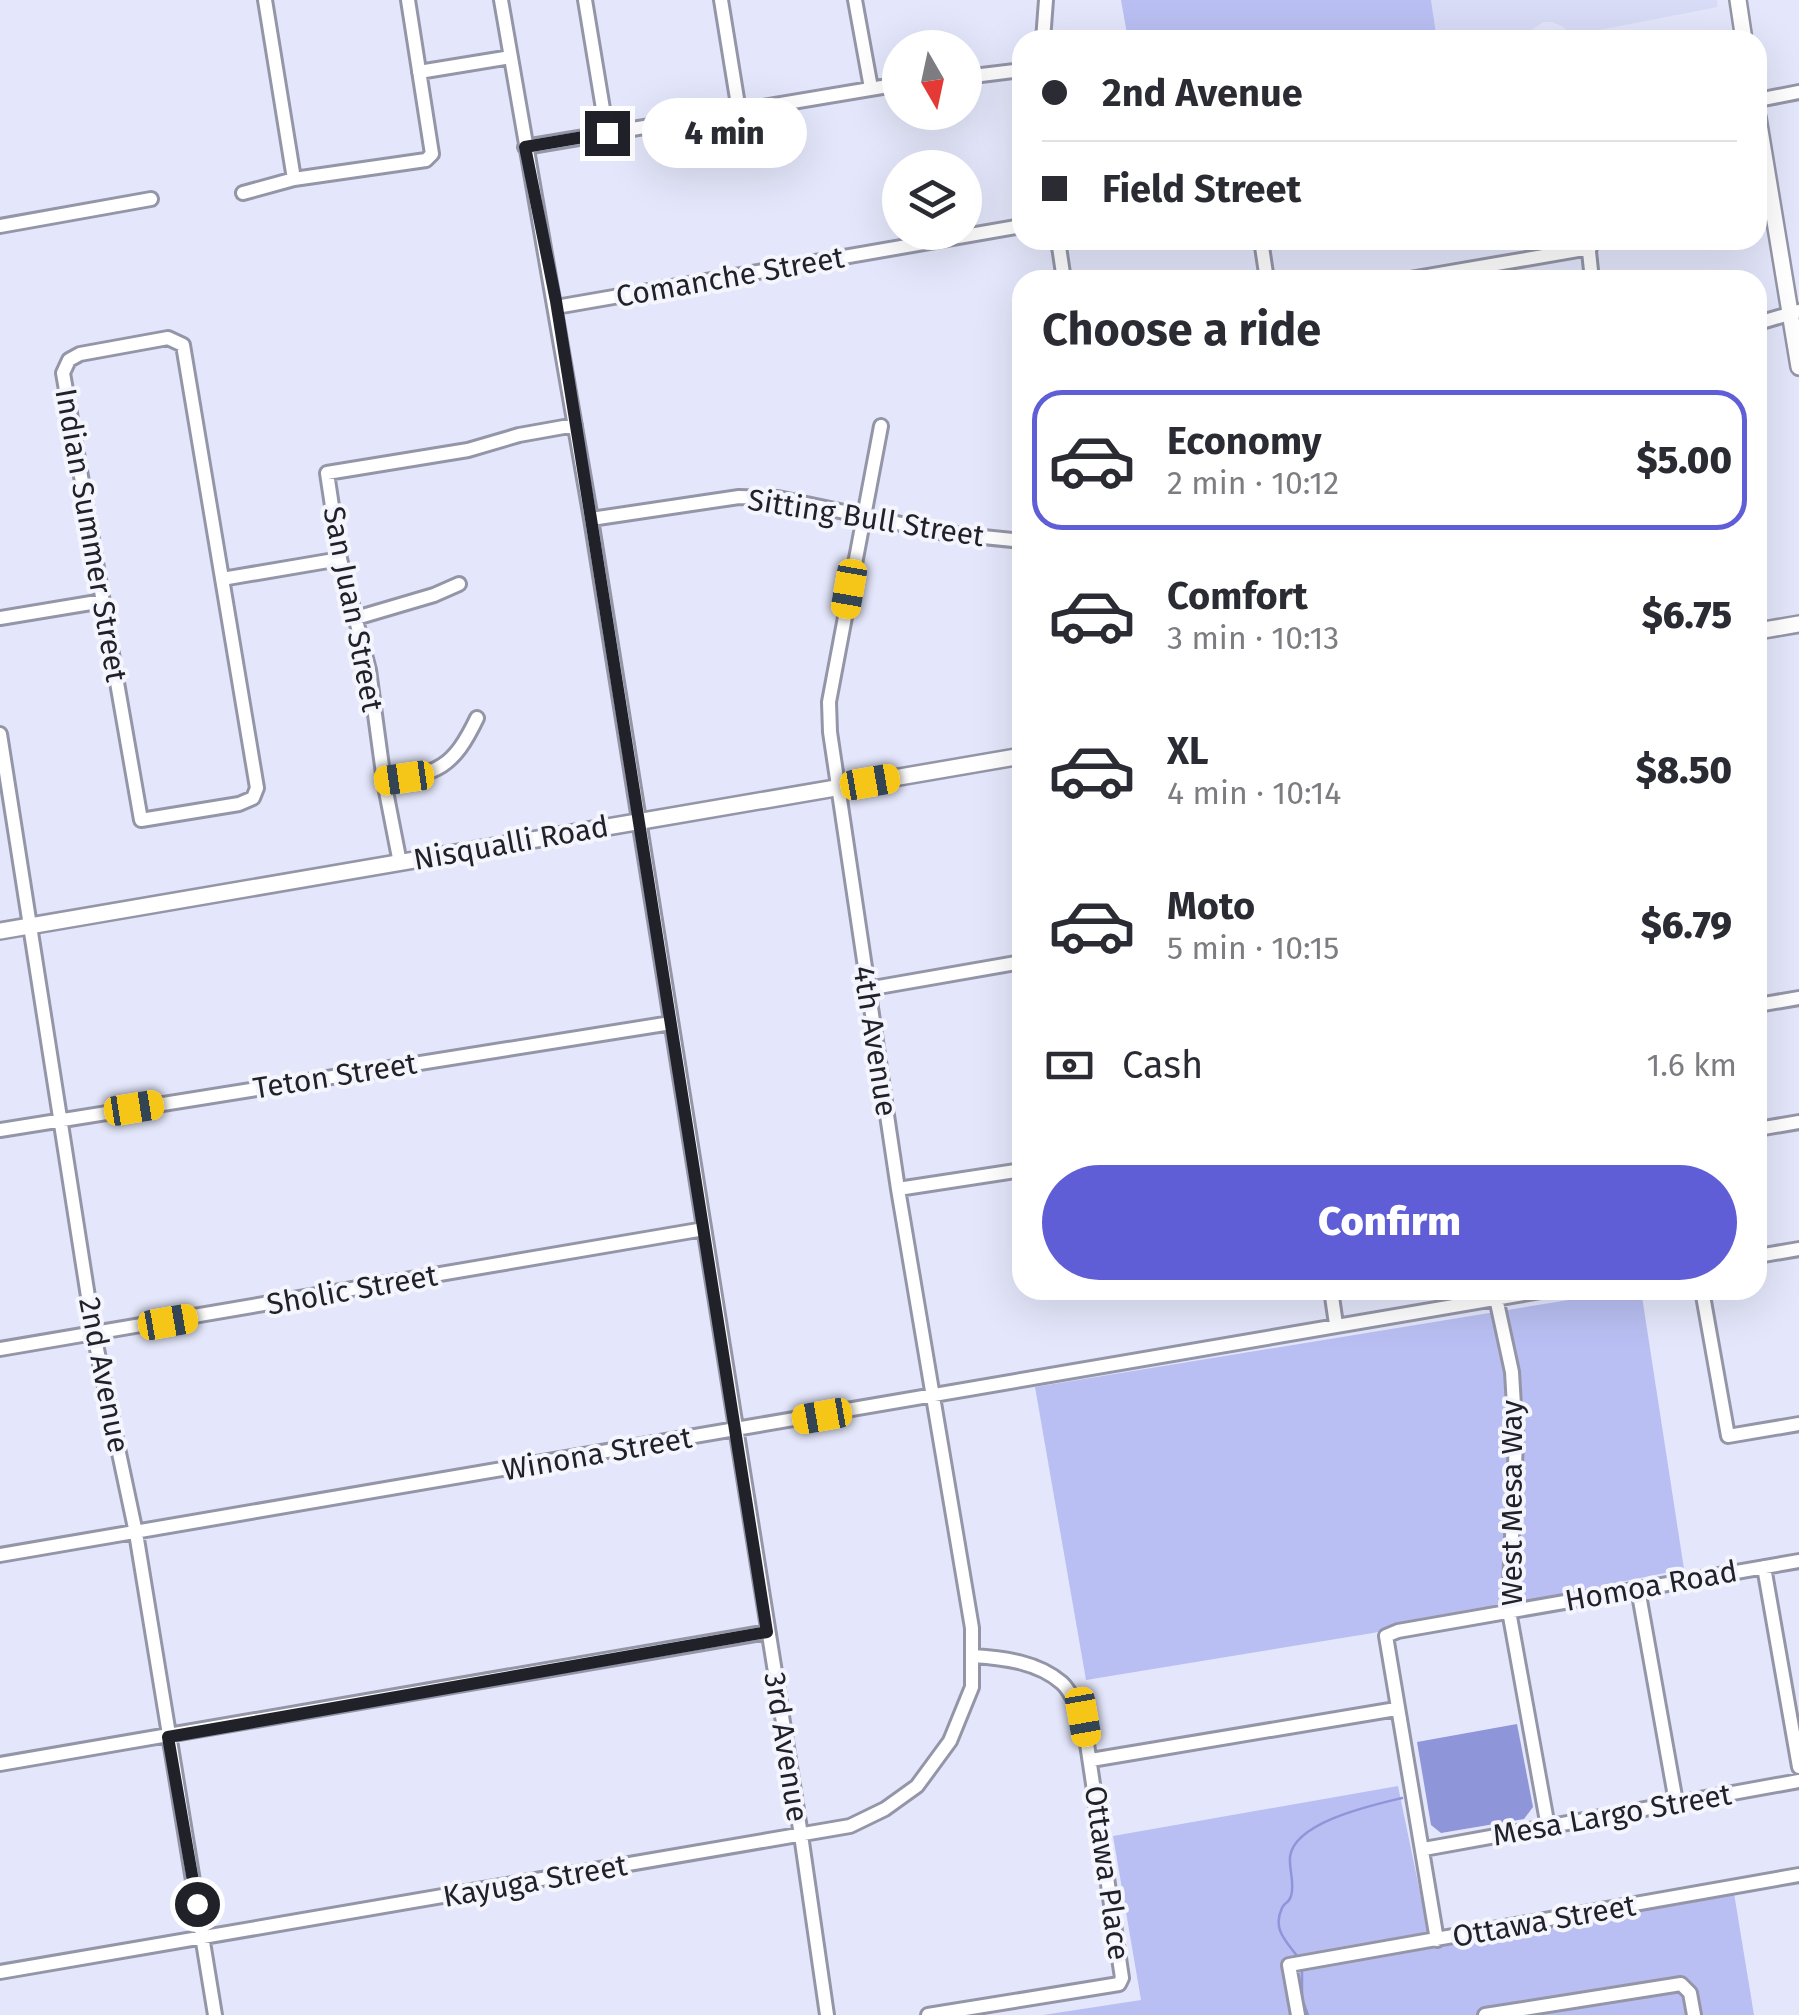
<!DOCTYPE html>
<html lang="en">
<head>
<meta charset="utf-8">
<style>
  :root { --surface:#fff; --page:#f2f2f3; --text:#2b2b33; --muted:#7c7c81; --line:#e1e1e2; --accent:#605ed7 }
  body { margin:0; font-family:"Fira Sans",sans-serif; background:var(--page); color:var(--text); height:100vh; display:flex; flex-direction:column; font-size:38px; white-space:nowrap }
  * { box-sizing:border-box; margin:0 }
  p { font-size:32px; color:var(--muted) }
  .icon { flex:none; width:55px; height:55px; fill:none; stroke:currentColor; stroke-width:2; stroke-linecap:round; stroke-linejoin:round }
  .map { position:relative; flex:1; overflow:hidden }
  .panel { position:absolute; left:1012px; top:270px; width:755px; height:1030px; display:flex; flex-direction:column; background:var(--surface); border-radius:30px; box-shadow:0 10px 40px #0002 }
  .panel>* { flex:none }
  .top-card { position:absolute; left:1012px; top:30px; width:755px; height:220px; border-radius:30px; box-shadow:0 10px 40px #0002; display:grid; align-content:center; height:220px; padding:0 30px; background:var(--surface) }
  .needle { width:65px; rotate:171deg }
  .buttons { position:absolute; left:882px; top:30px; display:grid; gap:20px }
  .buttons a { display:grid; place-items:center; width:100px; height:100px; border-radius:50%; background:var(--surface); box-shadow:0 10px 40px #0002; font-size:50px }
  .end { position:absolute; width:45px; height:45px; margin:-22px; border:12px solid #212229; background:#fff; box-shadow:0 0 0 5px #fff }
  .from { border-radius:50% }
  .bubble { position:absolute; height:70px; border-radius:35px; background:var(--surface); box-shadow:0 10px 40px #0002; font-size:32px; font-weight:800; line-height:70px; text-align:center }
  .car { position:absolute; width:30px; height:60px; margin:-30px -15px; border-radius:12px; box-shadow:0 0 8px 2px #0007; background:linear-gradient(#f5c518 24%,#345 0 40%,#f5c518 0 76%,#345 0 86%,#f5c518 0) }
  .top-card b { display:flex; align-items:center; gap:35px; height:95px; font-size:38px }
  .top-card b+b { border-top:2px solid var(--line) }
  .top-card i { width:25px; height:25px; background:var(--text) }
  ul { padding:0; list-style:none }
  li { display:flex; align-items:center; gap:30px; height:140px; margin:0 20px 15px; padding:0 10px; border:5px solid transparent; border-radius:30px }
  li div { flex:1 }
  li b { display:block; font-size:38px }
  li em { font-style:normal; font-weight:800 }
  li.selected { border-color:var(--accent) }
  li>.icon { width:90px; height:90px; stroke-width:1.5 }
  h2 { padding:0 30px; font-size:45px; line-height:120px }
  .pay { display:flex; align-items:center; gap:25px; height:110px; padding:0 30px; font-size:38px }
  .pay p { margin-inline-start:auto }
  .button { display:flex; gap:20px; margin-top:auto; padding:20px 30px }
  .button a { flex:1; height:115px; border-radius:60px; background:var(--accent); color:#fff; font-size:40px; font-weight:800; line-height:115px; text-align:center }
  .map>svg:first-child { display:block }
</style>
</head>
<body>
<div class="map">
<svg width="1799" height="2015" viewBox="0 0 1799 2015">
  <rect width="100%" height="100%" fill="#e4e7fb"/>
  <!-- built -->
  <path fill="#d9dcf7" d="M1431,0h286l1,7 -150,29 -4,-9 -12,-5h-9l-18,13 -28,5h-60z"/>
  <!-- green -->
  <path fill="#b9bff2" d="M1121,0h310l6,40h-309z
    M1630,1290h11l43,279 -311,64 -287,47 -51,-293z
    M1398,1786l31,150 304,-49 21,128h-711l98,-15 -28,-164z"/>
  <!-- water -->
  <path fill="#8f95d9" d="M1517,1724l16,83 -9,12 -83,14 -10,-8 -14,-83z"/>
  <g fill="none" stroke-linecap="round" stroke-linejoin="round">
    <!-- stream -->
    <path stroke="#8f95d9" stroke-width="2.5" d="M1297,1956c-11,-15 -25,-27 -15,-48 4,-8 6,-3 9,-12 4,-12 -2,-26 -1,-39 4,-35 83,-52 112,-59
      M1302,1970v29l6,16"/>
    <defs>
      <path id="minor" d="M265,0l29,179
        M501,0l90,519 210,1316 26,180
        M585,0l22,133
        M721,0l18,111
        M855,0l16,88
        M1043,40l3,-40
        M419,72l92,-15
        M965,77l57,-7
        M1758,100l41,-8
        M525,147l375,-63
        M243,193l51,-14 132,-19 6,-6 -24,-154
        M0,226l151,-27
        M1058,240l6,40
        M1261,240l6,40
        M1588,242l4,38
        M1404,280l186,-32
        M556,307l466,-81
        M1758,323l41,-12
        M168,338l15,7 74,443 -4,10 -14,6 -98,16 -78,-447 6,-13 11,-6z
        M591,519l148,-22 39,1 166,35 78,8
        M222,579l118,-20
        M0,618l103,-17
        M356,618l78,-23 25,-11
        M0,734l94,601 42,198 79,482
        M384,781c54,-7 69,-13 93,-63
        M400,863l-16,-82 -15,-111 -29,-111 -13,-86 141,-23 51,-15 56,-10
        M867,989l155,-27
        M1758,1005l41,-7
        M1758,1129l41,-7
        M0,1130l671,-107
        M898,1189l124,-19
        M1758,1256l41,-7
        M1331,1290l5,34
        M1702,1290l26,146 71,-12
        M1496,1298l16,74 4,68 -7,171 39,216
        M0,1349l704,-120
        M0,1555l1547,-265
        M1764,1567l35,200
        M1638,1589l38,213
        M1091,1760l305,-51
        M0,1764l767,-132
        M1424,1849l375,-68
        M1437,1940l-51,-304 12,-5 401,-70
        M0,1972l850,-146 35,-17 32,-23 33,-45 22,-54v-59l-74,-439 -68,-457 -1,-30 52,-276
        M928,2015l191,-31 3,-6 -39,-261c-6,-10 -12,-26 -21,-34 -24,-21 -58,-25 -89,-27
        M1298,2015l-9,-50 510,-90
        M1485,2015l196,-31 9,9 4,22"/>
      <path id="major" d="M1738,0l6,40
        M1758,118l41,249
        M1758,631l41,-7
        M0,931l1022,-175"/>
    </defs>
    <!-- minor casing -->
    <use href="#minor" stroke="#9496a8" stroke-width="18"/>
    <!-- major casing -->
    <use href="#major" stroke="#9496a8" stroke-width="20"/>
    <!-- minor -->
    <use href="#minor" stroke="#fff" stroke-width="12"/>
    <!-- major -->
    <use href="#major" stroke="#fff" stroke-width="15"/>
  </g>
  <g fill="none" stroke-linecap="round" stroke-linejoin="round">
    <!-- route -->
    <path stroke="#212229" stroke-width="12" d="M197,1904l-29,-167 599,-105 -176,-1113 -35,-218 -31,-154 82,-14"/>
  </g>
  <g text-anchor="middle" stroke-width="8" stroke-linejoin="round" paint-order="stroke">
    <!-- street labels -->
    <g font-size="30" fill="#212229" stroke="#f4f5fd">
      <text transform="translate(730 277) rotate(-10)" y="10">Comanche Street</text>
      <text transform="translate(866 518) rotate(9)" y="10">Sitting Bull Street</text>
      <text transform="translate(91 535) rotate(80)" y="10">Indian Summer Street</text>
      <text transform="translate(353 609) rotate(79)" y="10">San Juan Street</text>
      <text transform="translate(511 843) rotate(-10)" y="10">Nisqualli Road</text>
      <text transform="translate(875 1041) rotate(81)" y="10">4th Avenue</text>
      <text transform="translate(335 1076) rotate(-9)" y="10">Teton Street</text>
      <text transform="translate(352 1290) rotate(-10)" y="10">Sholic Street</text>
      <text transform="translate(104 1375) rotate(79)" y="10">2nd Avenue</text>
      <text transform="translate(597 1454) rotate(-10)" y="10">Winona Street</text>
      <text transform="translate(1512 1503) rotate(-90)" y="10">West Mesa Way</text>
      <text transform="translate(1651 1586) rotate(-10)" y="10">Homoa Road</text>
      <text transform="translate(786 1747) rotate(81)" y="10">3rd Avenue</text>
      <text transform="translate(1612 1815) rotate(-10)" y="10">Mesa Largo Street</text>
      <text transform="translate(1107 1873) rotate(82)" y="10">Ottawa Place</text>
      <text transform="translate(535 1881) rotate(-10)" y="10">Kayuga Street</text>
      <text transform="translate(1544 1921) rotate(-10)" y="10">Ottawa Street</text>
    </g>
  </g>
</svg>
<div class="buttons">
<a><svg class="needle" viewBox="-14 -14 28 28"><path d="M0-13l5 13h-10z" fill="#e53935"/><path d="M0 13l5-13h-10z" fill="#7c7c81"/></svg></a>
<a><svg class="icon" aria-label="layers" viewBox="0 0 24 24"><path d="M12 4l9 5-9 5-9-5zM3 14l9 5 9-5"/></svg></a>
</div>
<i class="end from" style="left:197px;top:1904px"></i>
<i class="end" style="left:607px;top:133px"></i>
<div class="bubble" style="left:642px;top:98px;width:165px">4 min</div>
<i class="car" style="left:849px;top:589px;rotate:190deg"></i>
<i class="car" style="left:404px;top:778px;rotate:262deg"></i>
<i class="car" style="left:870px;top:782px;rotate:80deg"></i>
<i class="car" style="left:134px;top:1108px;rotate:81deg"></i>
<i class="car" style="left:168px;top:1322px;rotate:80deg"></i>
<i class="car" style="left:822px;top:1416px;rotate:260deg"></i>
<i class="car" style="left:1083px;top:1717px;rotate:170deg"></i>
<div class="top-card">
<b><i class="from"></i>2nd Avenue</b>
<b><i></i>Field Street</b>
</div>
<section class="panel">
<h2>Choose a ride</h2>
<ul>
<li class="selected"><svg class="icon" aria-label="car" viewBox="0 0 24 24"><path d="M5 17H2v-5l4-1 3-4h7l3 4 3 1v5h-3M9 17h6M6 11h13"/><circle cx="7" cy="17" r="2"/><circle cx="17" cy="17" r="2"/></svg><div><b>Economy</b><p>2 min · 10:12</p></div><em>$5.00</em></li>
<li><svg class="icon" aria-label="car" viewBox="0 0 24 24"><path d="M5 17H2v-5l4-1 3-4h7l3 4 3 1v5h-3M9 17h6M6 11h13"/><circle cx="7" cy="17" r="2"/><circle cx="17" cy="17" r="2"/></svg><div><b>Comfort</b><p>3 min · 10:13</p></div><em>$6.75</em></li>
<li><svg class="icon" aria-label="car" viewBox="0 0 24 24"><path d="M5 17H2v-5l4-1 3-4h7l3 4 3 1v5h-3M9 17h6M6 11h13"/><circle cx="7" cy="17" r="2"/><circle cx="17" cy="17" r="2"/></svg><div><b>XL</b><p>4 min · 10:14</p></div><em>$8.50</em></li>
<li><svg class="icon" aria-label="car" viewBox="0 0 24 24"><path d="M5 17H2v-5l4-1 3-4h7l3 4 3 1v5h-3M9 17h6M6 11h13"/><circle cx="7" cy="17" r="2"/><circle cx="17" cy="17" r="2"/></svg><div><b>Moto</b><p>5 min · 10:15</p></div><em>$6.79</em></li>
</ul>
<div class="pay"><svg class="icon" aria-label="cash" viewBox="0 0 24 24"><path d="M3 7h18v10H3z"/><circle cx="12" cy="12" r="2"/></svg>Cash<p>1.6 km</p></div>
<div class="button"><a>Confirm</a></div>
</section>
</div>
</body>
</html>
